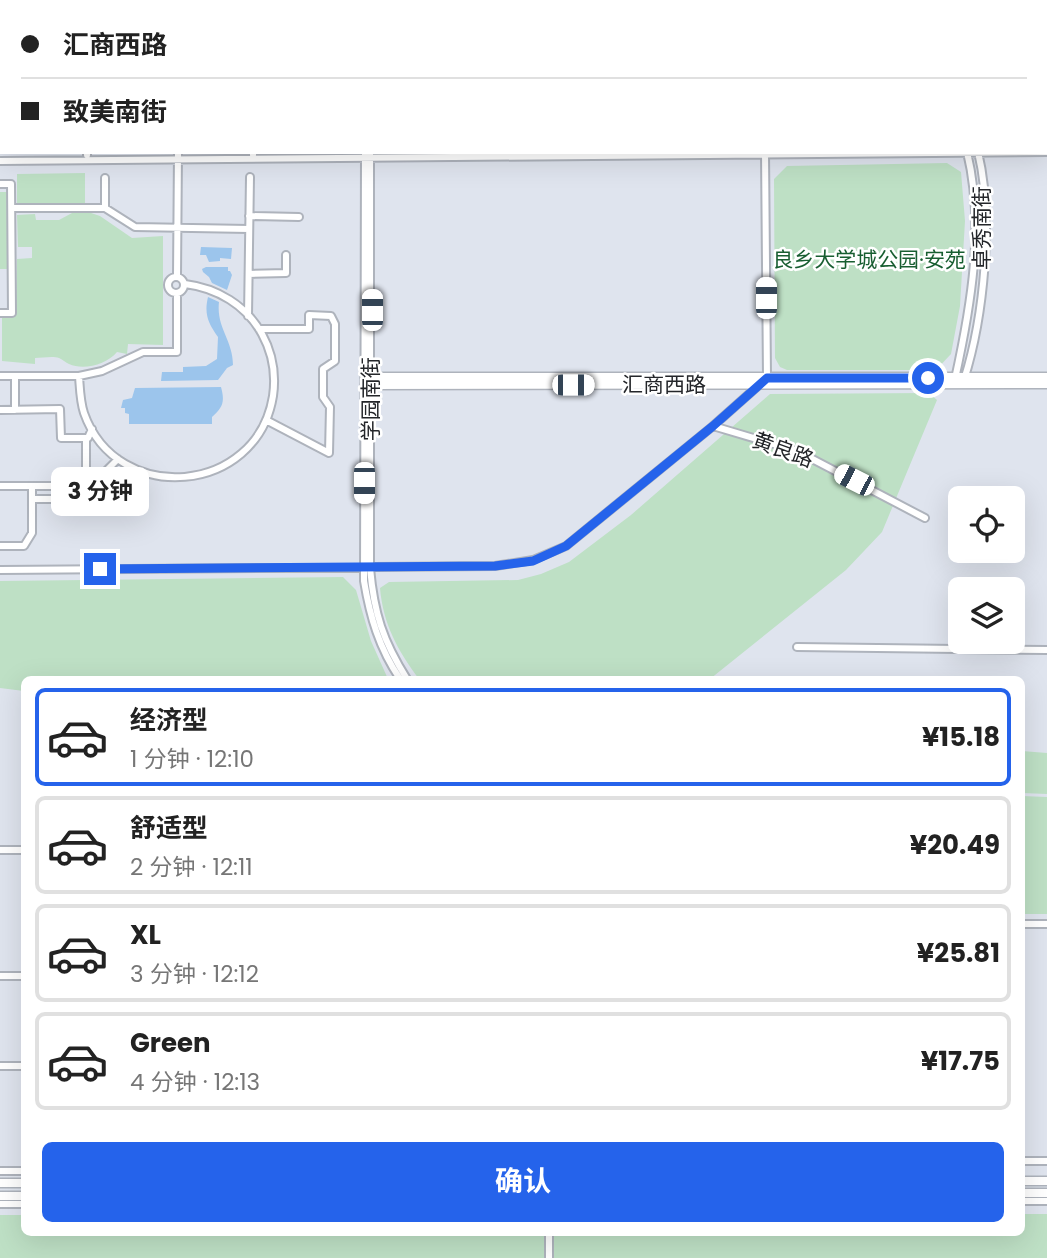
<!DOCTYPE html>
<html lang="zh">
<head>
<meta charset="utf-8">
<style>
  :root { --surface:#fff; --page:#f2f2f2; --text:#222; --muted:#767676; --line:#e0e0e0; --accent:#2563eb }
  body { margin:0; font-family:Poppins,"Noto Sans SC",sans-serif; background:var(--page); color:var(--text); height:100vh; display:flex; flex-direction:column; font-size:26px; white-space:nowrap }
  * { box-sizing:border-box; margin:0 }
  p { font-size:23px; color:var(--muted) }
  .icon { flex:none; width:38px; height:38px; fill:none; stroke:currentColor; stroke-width:2; stroke-linecap:round; stroke-linejoin:round }
  .map { position:relative; flex:1; overflow:hidden }
  .details { position:absolute; left:21px; top:676px; width:1004px; height:560px; display:flex; flex-direction:column; background:var(--surface); border-radius:10px; box-shadow:0 7px 28px #0002 }
  .details>* { flex:none }
  .banner { position:absolute; left:0px; top:0px; width:1048px; height:154px; box-shadow:0 7px 28px #0002; display:grid; align-content:center; height:154px; padding:0 21px; background:var(--surface) }
  .controls { position:absolute; left:948px; top:486px; display:grid; gap:14px }
  .controls a { display:grid; place-items:center; width:77px; height:77px; border-radius:10px; background:var(--surface); box-shadow:0 7px 28px #0002; font-size:35px }
  .end { position:absolute; width:32px; height:32px; margin:-16px; border:9px solid #2563eb; background:#fff; box-shadow:0 0 0 4px #fff }
  .from { border-radius:50% }
  .bubble { position:absolute; height:49px; border-radius:10px; background:var(--surface); box-shadow:0 7px 28px #0002; font-size:23px; font-weight:700; line-height:49px; text-align:center }
  .car { position:absolute; width:21px; height:42px; margin:-21px -10px; border-radius:9px; box-shadow:0 0 5px 2px #0007; background:linear-gradient(#fff 24%,#345 0 40%,#fff 0 76%,#345 0 86%,#fff 0) }
  .banner b { display:flex; align-items:center; gap:24px; height:66px; font-size:26px }
  .banner b+b { border-top:2px solid var(--line) }
  .banner i { width:18px; height:18px; background:var(--text) }
  ul { padding:12px 0 0; list-style:none }
  li { display:flex; align-items:center; gap:21px; height:98px; margin:0 14px 10px; padding:0 7px; border:4px solid var(--line); border-radius:10px }
  li div { flex:1 }
  li b { display:block; font-size:26px }
  li em { font-style:normal; font-weight:700 }
  li.current { border-color:var(--accent) }
  li>.icon { width:63px; height:63px; stroke-width:1.5 }
  .primary-button { display:flex; gap:14px; margin-top:auto; padding:14px 21px }
  .primary-button a { flex:1; height:80px; border-radius:10px; background:var(--accent); color:#fff; font-size:28px; font-weight:700; line-height:80px; text-align:center }
  .map>svg:first-child { display:block }
</style>
</head>
<body>
<div class="map">
<svg width="1047" height="1258" viewBox="0 0 1047 1258">
  <rect width="100%" height="100%" fill="#dfe4ee"/>
  <!-- commercial -->
  <path fill="#ead6c7" d="M9,0h166l-168,2z
    M191,0h161v2h-161z"/>
  <!-- green -->
  <path fill="#bee0c5" d="M776,0h154l1,2h-156z
    M947,163l14,9 4,49 -5,85 -9,48 -15,16h-149l-7,-3 -5,-9 -1,-179 13,-13z
    M85,173v31l-68,1v-31z
    M0,192h8v77h-8z
    M72,213h19l9,3 32,22 31,-2v109l-35,-1 -1,10 -10,-2c-10,12 -33,19 -48,12 -3,-1 -7,-5 -10,-6 -6,-2 -17,0 -24,0v6l-33,-3v-45h14l1,-57 15,-1v-11h-14l-1,-32 18,-1 1,6h23z
    M929,393l8,7 -55,132 -36,38 -136,109h-291c-21,-28 -36,-55 -39,-91l9,-6 129,-2 23,-6 28,-12 62,-47 139,-121z
    M343,577l13,13 15,51 17,38h-364v12l-24,-3v-107z
    M1022,751l25,2v41l-25,-1z
    M1022,796l25,1v117h-25z
    M1022,1214h25v44h-1047v-43h24v17h998z"/>
  <!-- water -->
  <path fill="#9cc5ec" d="M201,247l31,1 -1,11 -11,-1v3l-11,1 -3,-7h-6z
    M206,267h22v4h2l2,4 -5,15 -15,-7 -3,-6 -6,-5 -1,-3z
    M208,297l11,5c-3,26 14,38 14,63l-6,3 -9,12 -57,1 1,-9h21v-5l23,-1 11,-7 1,-22c-10,-14 -14,-23 -10,-40z
    M221,387c4,15 2,20 -9,30v7h-83v-10l-4,-1v-5h-4l2,-8 9,-2 3,-10z"/>
  <g fill="none" stroke-linecap="round" stroke-linejoin="round">
    <defs>
      <path id="minor" d="M162,0l5,2
        M364,0v2
        M939,0v2
        M951,0v2
        M8,2l2,-2
        M178,2v-2
        M371,2v-2
        M542,2v-2
        M767,2v-2
        M0,11l2,-2
        M0,35l2,1
        M0,43h2
        M0,76h2
        M0,115h2
        M0,147h2
        M87,152v3
        M253,152v3
        M365,152l-1,429c6,36 15,67 36,98
        M370,152v416c4,45 13,73 37,111
        M0,161l1047,-9
        M105,178v30
        M0,184h11l1,129h-12
        M12,208h93l30,19 114,2
        M249,216l50,1
        M249,274l37,-1v-18
        M177,276l1,-124
        M168 285a8 8 0 1 1 16 0a8 8 0 1 1-16 0Z
        M248,316l2,-139
        M259,329h50v-14l22,1 4,8v37l-12,8v28l7,10 -1,46 -63,-33
        M0,376h79l23,-5 41,-19h34v-59
        M15,376v34
        M79,376c1,13 1,25 5,37 33,94 173,82 189,-17 3,-21 0,-42 -11,-62 -16,-29 -45,-46 -77,-50
        M955,379c16,-73 30,-153 12,-227
        M964,380c20,-63 30,-163 14,-228
        M0,410l60,-1 1,29h27l4,-9
        M713,426l84,25 128,67
        M0,486h60
        M32,499h42l6,2
        M60,499v-17h26v-44
        M81,511l-1,-10 9,-13 29,-29
        M0,546h24l8,-13v-47
        M0,570l495,-4 38,-6 33,-14 147,-120 54,-48 -2,-226
        M797,647l250,3
        M0,850h24
        M1022,924h25
        M0,976h24
        M0,1066h24
        M1022,1161h25
        M0,1171h24
        M1022,1201h25
        M0,1204h24
        M549,1232v26"/>
      <path id="major" d="M365,377h682
        M365,385l682,-1
        M1022,1181h25
        M0,1183h24
        M1022,1193h25
        M0,1196h24"/>
    </defs>
    <!-- minor casing -->
    <use href="#minor" stroke="#aeb3bc" stroke-width="10"/>
    <!-- major casing -->
    <use href="#major" stroke="#aeb3bc" stroke-width="11"/>
    <!-- minor -->
    <use href="#minor" stroke="#fff" stroke-width="6"/>
    <!-- major -->
    <use href="#major" stroke="#fff" stroke-width="8"/>
  </g>
  <g fill="none" stroke-linecap="round" stroke-linejoin="round">
    <!-- route -->
    <path stroke="#2563eb" stroke-width="9" d="M100,569l395,-3 38,-5 33,-15 147,-120 54,-48h161"/>
  </g>
  <g text-anchor="middle" stroke-width="5" stroke-linejoin="round" paint-order="stroke">
    <!-- street labels -->
    <g font-size="21" fill="#24262a" stroke="#fff">
      <text transform="translate(982 228) rotate(-90)" y="7">卓秀南街</text>
      <text x="664" y="392">汇商西路</text>
      <text transform="translate(371 399) rotate(-90)" y="7">学园南街</text>
      <text transform="translate(783 450) rotate(20)" y="7">黄良路</text>
    </g>
    <!-- park labels -->
    <g font-size="21" fill="#185e31" stroke="#fff">
      <text x="869" y="267">良乡大学城公园·安苑</text>
    </g>
  </g>
</svg>
<div class="controls">
<a><svg class="icon" aria-label="locate" viewBox="0 0 24 24"><circle cx="12" cy="12" r="6"/><path d="M12 2v4M12 18v4M2 12h4M18 12h4"/></svg></a>
<a><svg class="icon" aria-label="layers" viewBox="0 0 24 24"><path d="M12 4l9 5-9 5-9-5zM3 14l9 5 9-5"/></svg></a>
</div>
<i class="end from" style="left:928px;top:378px"></i>
<i class="end" style="left:100px;top:569px"></i>
<div class="bubble" style="left:51px;top:467px;width:98px">3 分钟</div>
<i class="car" style="left:766px;top:298px;rotate:0deg"></i>
<i class="car" style="left:372px;top:310px;rotate:0deg"></i>
<i class="car" style="left:573px;top:385px;rotate:90deg"></i>
<i class="car" style="left:854px;top:480px;rotate:297deg"></i>
<i class="car" style="left:364px;top:483px;rotate:180deg"></i>
<div class="banner">
<b><i class="from"></i>汇商西路</b>
<b><i></i>致美南街</b>
</div>
<section class="details">
<ul>
<li class="current"><svg class="icon" aria-label="car" viewBox="0 0 24 24"><path d="M5 17H2v-5l4-1 3-4h7l3 4 3 1v5h-3M9 17h6M6 11h13"/><circle cx="7" cy="17" r="2"/><circle cx="17" cy="17" r="2"/></svg><div><b>经济型</b><p>1 分钟 · 12:10</p></div><em>¥15.18</em></li>
<li><svg class="icon" aria-label="car" viewBox="0 0 24 24"><path d="M5 17H2v-5l4-1 3-4h7l3 4 3 1v5h-3M9 17h6M6 11h13"/><circle cx="7" cy="17" r="2"/><circle cx="17" cy="17" r="2"/></svg><div><b>舒适型</b><p>2 分钟 · 12:11</p></div><em>¥20.49</em></li>
<li><svg class="icon" aria-label="car" viewBox="0 0 24 24"><path d="M5 17H2v-5l4-1 3-4h7l3 4 3 1v5h-3M9 17h6M6 11h13"/><circle cx="7" cy="17" r="2"/><circle cx="17" cy="17" r="2"/></svg><div><b>XL</b><p>3 分钟 · 12:12</p></div><em>¥25.81</em></li>
<li><svg class="icon" aria-label="car" viewBox="0 0 24 24"><path d="M5 17H2v-5l4-1 3-4h7l3 4 3 1v5h-3M9 17h6M6 11h13"/><circle cx="7" cy="17" r="2"/><circle cx="17" cy="17" r="2"/></svg><div><b>Green</b><p>4 分钟 · 12:13</p></div><em>¥17.75</em></li>
</ul>
<div class="primary-button"><a>确认</a></div>
</section>
</div>
</body>
</html>
